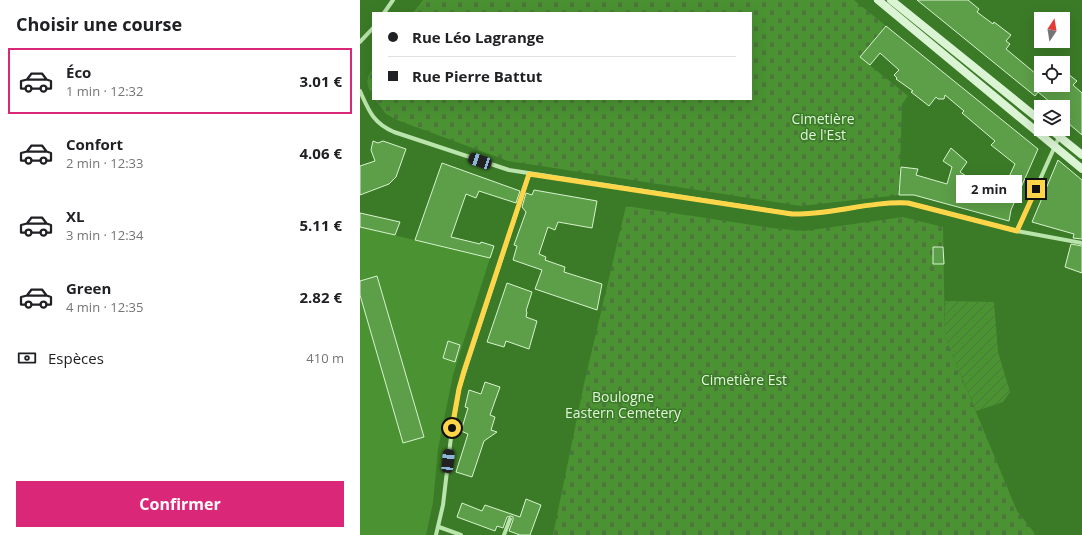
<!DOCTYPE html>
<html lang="fr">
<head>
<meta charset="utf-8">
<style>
  :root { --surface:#fff; --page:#f6f6f6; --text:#202124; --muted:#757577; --line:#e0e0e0; --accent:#db2777 }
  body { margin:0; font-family:"Open Sans",sans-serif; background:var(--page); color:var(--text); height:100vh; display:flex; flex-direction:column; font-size:15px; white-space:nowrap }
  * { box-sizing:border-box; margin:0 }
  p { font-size:13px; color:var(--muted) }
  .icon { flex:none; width:22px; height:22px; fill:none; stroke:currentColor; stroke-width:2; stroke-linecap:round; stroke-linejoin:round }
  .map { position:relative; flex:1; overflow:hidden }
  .details { display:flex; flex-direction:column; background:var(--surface); width:360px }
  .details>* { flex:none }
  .banner { position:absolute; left:12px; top:12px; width:380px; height:88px; border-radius:0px; box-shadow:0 4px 16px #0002; display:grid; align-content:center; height:88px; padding:0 16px; background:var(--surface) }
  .needle { width:26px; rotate:12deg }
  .fabs { position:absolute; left:674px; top:12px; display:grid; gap:8px }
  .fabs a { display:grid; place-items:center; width:36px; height:36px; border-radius:0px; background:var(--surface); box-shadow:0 4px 16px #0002; font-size:20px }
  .end { position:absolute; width:18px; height:18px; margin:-9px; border:5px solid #ffd54a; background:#111; box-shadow:0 0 0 2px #111 }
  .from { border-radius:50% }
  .bubble { position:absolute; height:28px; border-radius:0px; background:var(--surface); box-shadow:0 4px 16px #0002; font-size:13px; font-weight:700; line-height:28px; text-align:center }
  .car { position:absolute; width:12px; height:24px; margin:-12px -6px; border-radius:5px; box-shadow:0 0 3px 1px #0007; background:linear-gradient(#222 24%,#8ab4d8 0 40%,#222 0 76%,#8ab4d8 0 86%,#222 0) }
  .banner b { display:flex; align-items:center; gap:14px; height:38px; font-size:15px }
  .banner b+b { border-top:1px solid var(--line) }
  .banner i { width:10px; height:10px; background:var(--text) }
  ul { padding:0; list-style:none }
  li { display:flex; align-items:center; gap:12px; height:66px; margin:0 8px 6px; padding:0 8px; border:2px solid transparent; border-radius:0px }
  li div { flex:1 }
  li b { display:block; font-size:15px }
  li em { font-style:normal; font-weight:700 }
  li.active { border-color:var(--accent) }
  li>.icon { width:36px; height:36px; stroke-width:1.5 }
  h2 { padding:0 16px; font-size:18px; line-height:48px }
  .pay { display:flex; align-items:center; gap:10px; height:44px; padding:0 16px; font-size:15px }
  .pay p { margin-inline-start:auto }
  .cta { display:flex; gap:8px; margin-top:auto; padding:8px 16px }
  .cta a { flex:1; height:46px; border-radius:0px; background:var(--accent); color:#fff; font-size:16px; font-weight:700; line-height:46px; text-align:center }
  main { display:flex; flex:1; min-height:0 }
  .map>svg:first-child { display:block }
</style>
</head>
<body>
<main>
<section class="details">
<h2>Choisir une course</h2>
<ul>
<li class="active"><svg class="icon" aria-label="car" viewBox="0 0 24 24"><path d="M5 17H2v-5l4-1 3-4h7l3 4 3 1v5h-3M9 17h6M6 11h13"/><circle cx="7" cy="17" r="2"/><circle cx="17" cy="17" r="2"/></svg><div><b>Éco</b><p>1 min · 12:32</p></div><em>3.01 €</em></li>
<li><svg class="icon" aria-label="car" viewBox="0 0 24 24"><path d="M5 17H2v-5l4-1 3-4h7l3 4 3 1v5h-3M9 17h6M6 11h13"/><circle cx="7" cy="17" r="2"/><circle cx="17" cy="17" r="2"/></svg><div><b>Confort</b><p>2 min · 12:33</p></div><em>4.06 €</em></li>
<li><svg class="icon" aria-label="car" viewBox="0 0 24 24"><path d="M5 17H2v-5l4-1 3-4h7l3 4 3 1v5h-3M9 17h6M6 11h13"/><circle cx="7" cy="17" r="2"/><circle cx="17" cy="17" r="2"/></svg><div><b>XL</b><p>3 min · 12:34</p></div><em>5.11 €</em></li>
<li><svg class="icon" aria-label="car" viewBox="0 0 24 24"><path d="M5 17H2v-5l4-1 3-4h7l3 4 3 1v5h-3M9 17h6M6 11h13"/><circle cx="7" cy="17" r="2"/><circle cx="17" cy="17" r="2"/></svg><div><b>Green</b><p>4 min · 12:35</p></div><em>2.82 €</em></li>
</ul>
<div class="pay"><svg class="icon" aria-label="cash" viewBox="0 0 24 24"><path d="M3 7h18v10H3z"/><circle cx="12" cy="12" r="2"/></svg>Espèces<p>410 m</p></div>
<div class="cta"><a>Confirmer</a></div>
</section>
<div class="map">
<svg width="722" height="535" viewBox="0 0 722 535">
  <defs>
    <pattern id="cemetery-stones" width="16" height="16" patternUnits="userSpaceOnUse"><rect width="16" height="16" fill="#4a9232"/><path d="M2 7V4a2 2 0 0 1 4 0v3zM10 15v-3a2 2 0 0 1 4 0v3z" fill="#4b763c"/></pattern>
    <pattern id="garden-furrows" width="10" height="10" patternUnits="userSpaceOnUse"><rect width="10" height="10" fill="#4a9232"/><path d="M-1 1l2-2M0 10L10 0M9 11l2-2" fill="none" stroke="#4b763c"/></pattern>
  </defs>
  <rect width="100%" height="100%" fill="#3b7b27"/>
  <!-- green -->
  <path fill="#4a9232" d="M0,227l130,31 -37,117 -15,74 -5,54 -7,32h-66z"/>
  <!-- cemetery -->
  <path fill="url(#cemetery-stones)" d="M63,0h431l32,26 -25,32 47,38 -6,8 -3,91 -98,11 -293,-45 -111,-41 -11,-6 -11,-15h376v-86h-338z
    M13,69v27c-7,-11 -8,-17 0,-27z
    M266,206l146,22 32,3 99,-14 40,10 2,110 72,174 19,24h-483l31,-151z"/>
  <!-- garden -->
  <path fill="url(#garden-furrows)" d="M585,301l49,1 4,50 12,40 -7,10 -27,9 -31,-74z"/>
  <!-- building -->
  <path fill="#5d9f48" stroke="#d7f3ce" d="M557,0h51l11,9 -2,3 16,12 1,-2 17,13 -5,6 4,3 -4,5 35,29v7h22v-15l14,11 -4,4 9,8v42l-14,-12 2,-4 -7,-6v-6h-7l-18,-15 -3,4z
    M526,26l152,123 -27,61 -2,11 -95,-26h-15l2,-28 17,2 -2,6 31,9 5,-17 -9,-6 8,-13 16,14 -7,10 18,12 -1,6 23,6 15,-32 -24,-19 4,-4 -33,-28 2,-2 -19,-16 -1,4h-6l-2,-2 -7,9 -18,-14 2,-1 -17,-12 1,-1 -3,-3 5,-5 -19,-17 -10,12 -10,-8z
    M13,141l5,2 5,-2 23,8 -10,28 -7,7 -29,11v-29l15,-5 -4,-11z
    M698,160l24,20v59l-9,-1 1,-4 -42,-12z
    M82,163l78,28 -4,12 -37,-12 -3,7 -10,-4 -15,43 29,7 1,-2 13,4 -4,12 -75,-18z
    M174,190l63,11 -5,27 -34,-6 -3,8 -7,-3 -9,27 7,3 -1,3 20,7 -1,5 38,12 -5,26 -62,-21 7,-19 -29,-10 4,-14 -3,-1 12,-33 -4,-5 4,-14 6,2z
    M0,213l40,9 -5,13 -35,-8z
    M711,244l11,2v27l-17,-6z
    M573,247h10l1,17h-11z
    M17,276l47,161 -21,6 -43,-148v-14z
    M147,283l25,9 -6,19 1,1 -1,5 11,4 -8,28 -23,-8 -2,6 -17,-5z
    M88,341l12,4 -5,17 -12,-4z
    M125,382l15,5 -10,28 5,2 -4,13 6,2 -13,9 -12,36 -16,-5 12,-38 -7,-3 7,-23 -3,-1 4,-17 12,4z
    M166,499l15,6 -11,30h-10l-11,-4 4,-11v-3l-2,-1 -4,1 -4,11 -6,-2 -2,5 -38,-14 5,-14 20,8 3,-6 35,12z"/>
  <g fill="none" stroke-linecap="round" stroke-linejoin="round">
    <!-- street -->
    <path stroke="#b9e4ab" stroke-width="4" d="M24,13l9,-13
      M0,42l13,-14
      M0,91c9,20 13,32 34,41l115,38 283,44c39,1 77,-13 116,-11l109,28 65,12
      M657,231l42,-94
      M79,527l22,8
      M76,535l7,-30 8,-68 8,-48 70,-215
      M144,535l6,-16"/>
    <!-- secondary -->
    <path stroke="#dbf4d4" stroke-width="8" d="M518,0l204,169
      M531,0l150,121
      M690,129l32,26"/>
  </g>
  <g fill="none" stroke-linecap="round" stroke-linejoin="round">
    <!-- route -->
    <path stroke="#ffd54a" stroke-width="5" d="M92,428l7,-39 5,-18 65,-197 263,40c39,1 77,-13 116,-11l109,28 19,-42"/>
  </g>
  <g text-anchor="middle" stroke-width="3" stroke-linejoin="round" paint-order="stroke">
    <!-- park labels -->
    <g font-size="14" fill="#e1f6da" stroke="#3b7b27">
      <text x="463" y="124">Cimetière<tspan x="463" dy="16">de l'Est</tspan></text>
      <text x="384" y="385">Cimetière Est</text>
      <text x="263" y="402">Boulogne<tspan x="263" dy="16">Eastern Cemetery</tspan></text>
    </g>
  </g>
</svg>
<div class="fabs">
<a><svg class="needle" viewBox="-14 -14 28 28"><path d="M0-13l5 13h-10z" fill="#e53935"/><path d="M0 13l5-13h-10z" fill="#757577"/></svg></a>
<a><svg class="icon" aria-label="locate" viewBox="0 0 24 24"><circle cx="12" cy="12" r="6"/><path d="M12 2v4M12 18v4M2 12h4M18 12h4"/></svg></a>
<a><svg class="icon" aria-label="layers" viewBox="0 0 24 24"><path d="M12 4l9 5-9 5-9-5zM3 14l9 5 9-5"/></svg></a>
</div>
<i class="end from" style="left:92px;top:428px"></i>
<i class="end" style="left:676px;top:189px"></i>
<div class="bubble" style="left:596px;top:175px;width:66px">2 min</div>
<i class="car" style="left:120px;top:161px;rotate:289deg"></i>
<i class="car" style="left:88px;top:461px;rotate:6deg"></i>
<div class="banner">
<b><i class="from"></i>Rue Léo Lagrange</b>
<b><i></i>Rue Pierre Battut</b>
</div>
</div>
</main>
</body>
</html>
